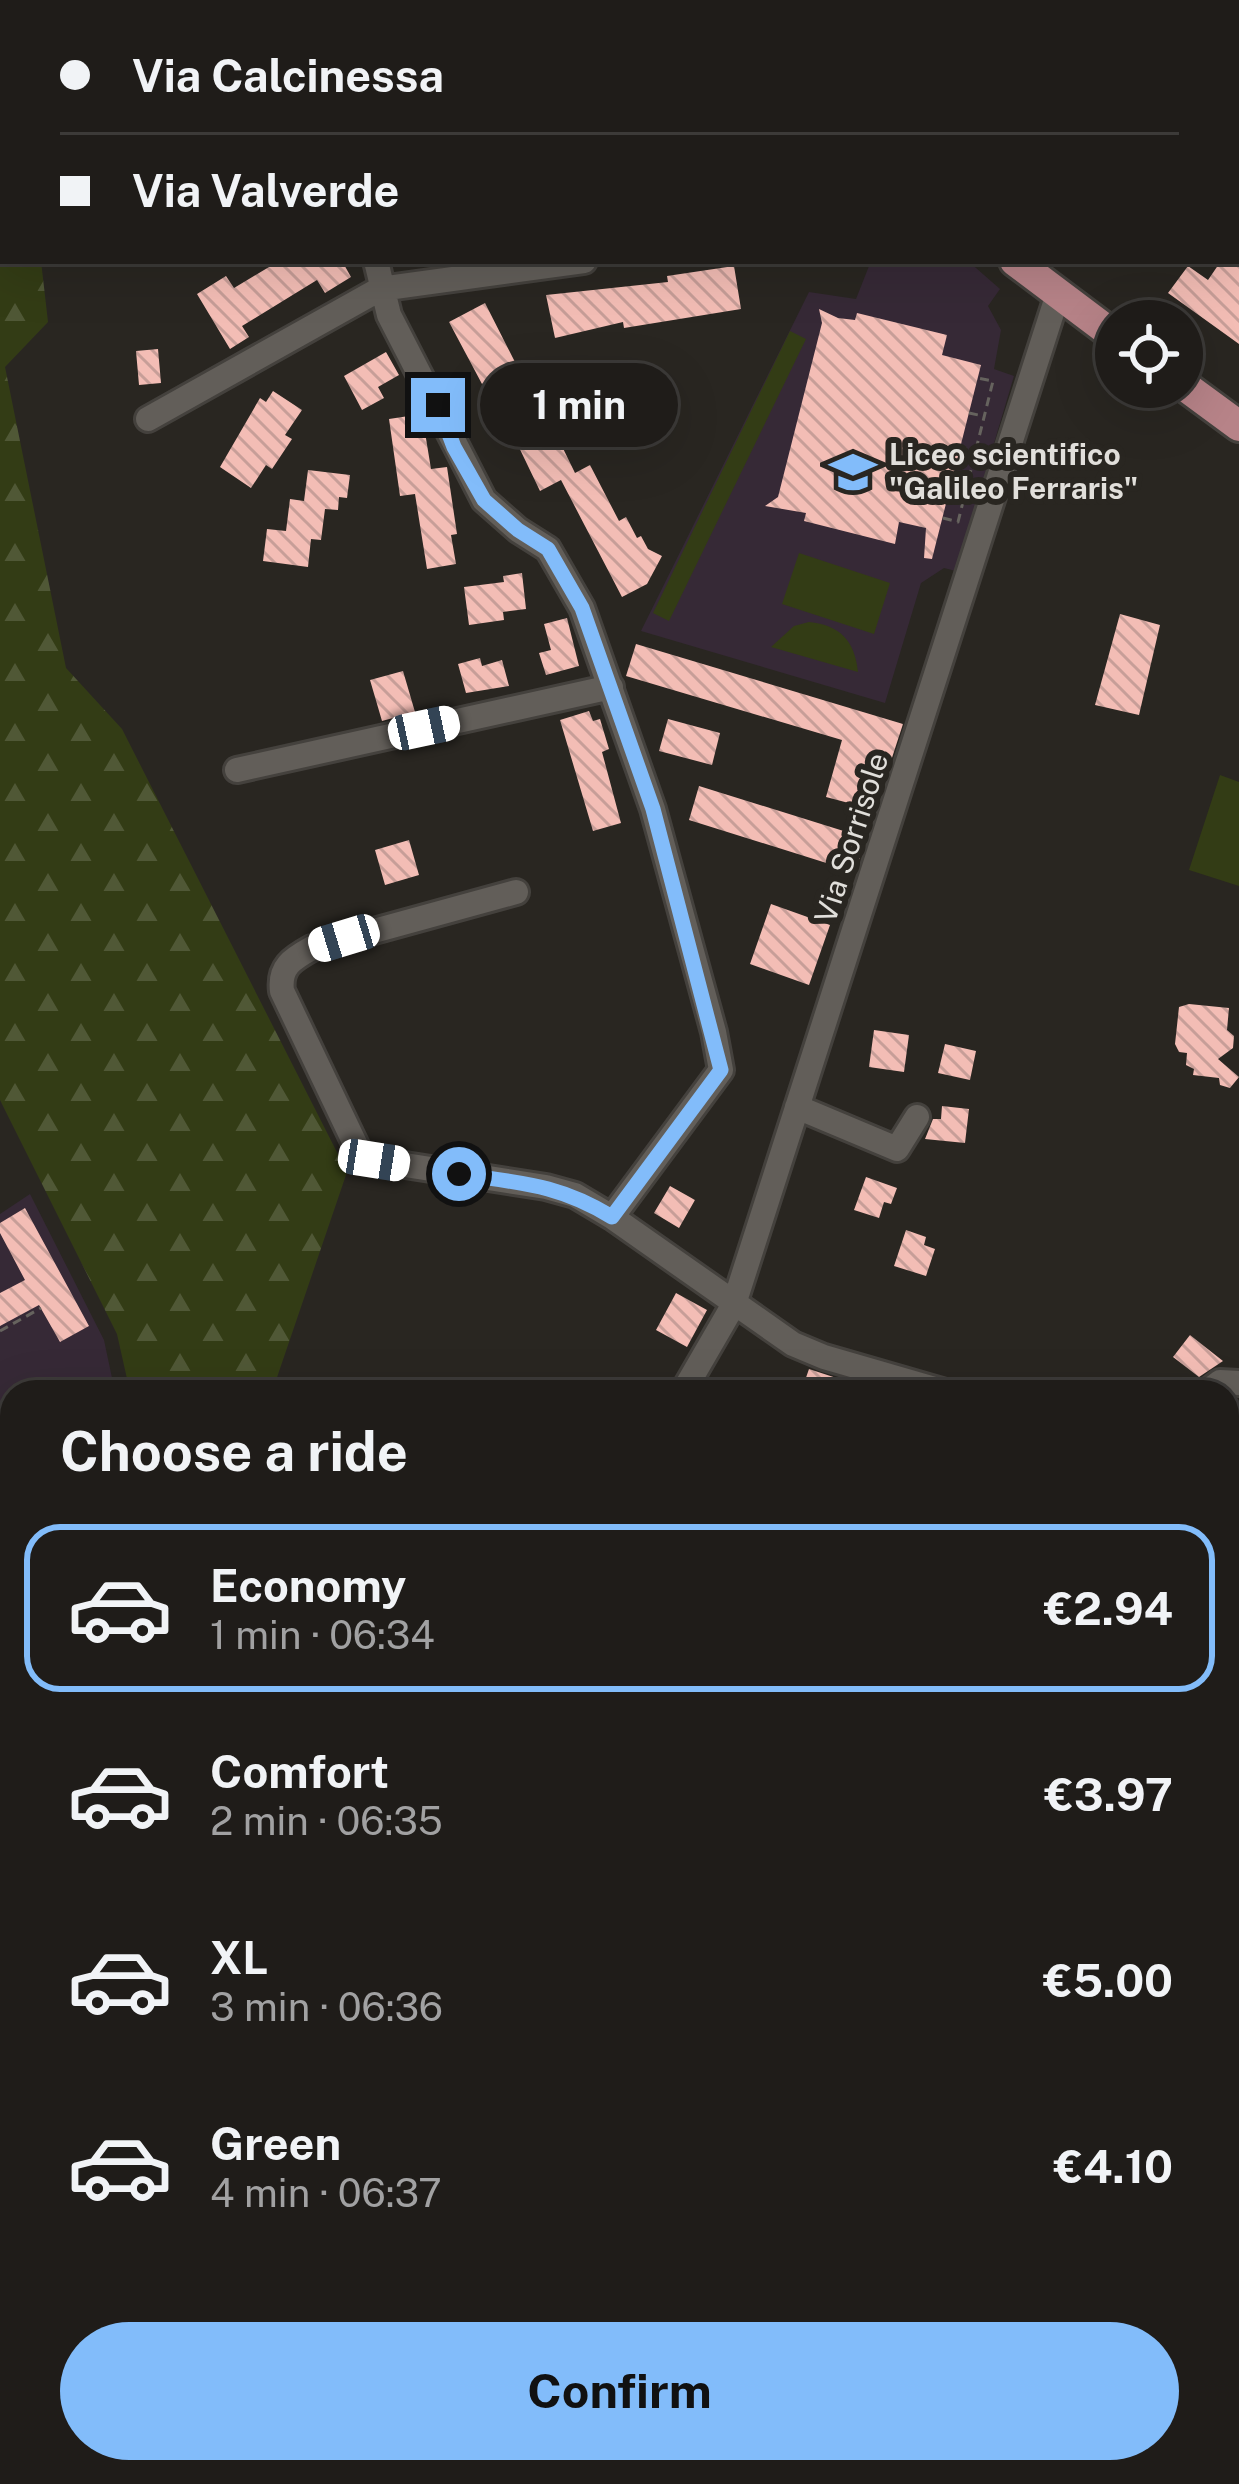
<!DOCTYPE html>
<html lang="en">
<head>
<meta charset="utf-8">
<style>
  :root { --surface:#1f1c19; --page:#272522; --text:#f1f3f6; --muted:#a1a1a2; --line:#3c3a38; --accent:#82bcfa }
  body { margin:0; font-family:"Public Sans",sans-serif; background:var(--page); color:var(--text); height:100vh; display:flex; flex-direction:column; font-size:45px; white-space:nowrap }
  * { box-sizing:border-box; margin:0 }
  p { font-size:39px; color:var(--muted) }
  .icon { flex:none; width:66px; height:66px; fill:none; stroke:currentColor; stroke-width:2; stroke-linecap:round; stroke-linejoin:round }
  .map { position:relative; flex:1; overflow:hidden }
  .drawer { position:absolute; left:0px; top:1380px; width:1239px; height:1104px; display:flex; flex-direction:column; background:var(--surface); border-radius:36px 36px 0 0; box-shadow:0 12px 48px #0002,0 0 0 3px var(--line) }
  .drawer>* { flex:none }
  .banner { position:absolute; left:0px; top:0px; width:1239px; height:264px; box-shadow:0 12px 48px #0002,0 0 0 3px var(--line); display:grid; align-content:center; height:264px; padding:0 60px; background:var(--surface) }
  .controls { position:absolute; left:1095px; top:300px; display:grid; gap:24px }
  .controls a { display:grid; place-items:center; width:108px; height:108px; border-radius:50%; background:var(--surface); box-shadow:0 12px 48px #0002,0 0 0 3px var(--line); font-size:60px }
  .end { position:absolute; width:54px; height:54px; margin:-27px; border:15px solid #82bcfa; background:#111; box-shadow:0 0 0 6px #111 }
  .from { border-radius:50% }
  .bubble { position:absolute; height:84px; border-radius:42px; background:var(--surface); box-shadow:0 12px 48px #0002,0 0 0 3px var(--line); font-size:39px; font-weight:700; line-height:84px; text-align:center }
  .car { position:absolute; width:36px; height:72px; margin:-36px -18px; border-radius:15px; box-shadow:0 0 9px 3px #0007; background:linear-gradient(#fff 24%,#345 0 40%,#fff 0 76%,#345 0 86%,#fff 0) }
  .banner b { display:flex; align-items:center; gap:42px; height:114px; font-size:45px }
  .banner b+b { border-top:3px solid var(--line) }
  .banner i { width:30px; height:30px; background:var(--text) }
  ul { padding:0; list-style:none }
  li { display:flex; align-items:center; gap:36px; height:168px; margin:0 24px 18px; padding:0 36px; border:6px solid transparent; border-radius:36px }
  li div { flex:1 }
  li b { display:block; font-size:45px }
  li em { font-style:normal; font-weight:700 }
  li.active { border-color:var(--accent) }
  li>.icon { width:108px; height:108px; stroke-width:1.5 }
  h2 { padding:0 60px; font-size:54px; line-height:144px }
  .cta { display:flex; gap:24px; margin-top:auto; padding:24px 60px }
  .cta a { flex:1; height:138px; border-radius:72px; background:var(--accent); color:#111; font-size:48px; font-weight:700; line-height:138px; text-align:center }
  .map>svg:first-child { display:block }
</style>
</head>
<body>
<div class="map">
<svg width="1239" height="2484" viewBox="0 0 1239 2484">
  <defs>
    <pattern id="forest-firs" width="22" height="20" patternUnits="userSpaceOnUse" patternTransform="scale(3)"><rect width="22" height="20" fill="#333c15"/><path d="M5 1l3.5 6h-7zM16 11l3.5 6h-7z" fill="#505836"/></pattern>
    <pattern id="park-crowns" width="20" height="18" patternUnits="userSpaceOnUse" patternTransform="scale(3)"><rect width="20" height="18" fill="#333c15"/><path d="M2 6a3 3 0 1 1 6 0M12 15a3 3 0 1 1 6 0" fill="none" stroke="#505836"/></pattern>
    <pattern id="building-back-hatch" width="6" height="6" patternUnits="userSpaceOnUse" patternTransform="scale(3)"><rect width="6" height="6" fill="#f3bdb5"/><path d="M-1 5l2 2M0 0l6 6M5-1l2 2" fill="none" stroke="#c79e98"/></pattern>
  </defs>
  <rect width="100%" height="100%" fill="#292621"/>
  <!-- education -->
  <path fill="#362936" d="M871,261h97l32,28 -12,17 13,24 -7,39 20,7 -58,195 -12,-3 -23,15 -36,120 -244,-72 168,-339 47,7z
    M30,1194l74,146 11,52h-103v235l-12,6v-419z"/>
  <!-- forest -->
  <path fill="url(#forest-firs)" d="M0,0h66l-63,3v258h38l7,61 -43,45 61,301 56,61 225,443 -75,220h-142l-13,-58 -117,-234z
    M12,1670v623l-12,-12v-433h9l-9,-34v-133z
    M17,2472h259l2,12h-261z"/>
  <!-- park -->
  <path fill="url(#park-crowns)" d="M1239,2020v308l-12,-11v-291z"/>
  <!-- pitch -->
  <path fill="#333c15" d="M790,331l16,8 -137,282 -16,-8z
    M799,553l91,30 -16,51 -92,-30z
    M809,622c31,3 46,19 49,50l-87,-25 23,-21z
    M1220,775l19,7v104l-50,-16z"/>
  <!-- building -->
  <path fill="url(#building-back-hatch)" d="M279,261h63l9,16 -26,16 -8,-13 -75,46 7,11 -19,12 -33,-55 29,-18 8,12z
    M1221,261h18v83l-71,-51 20,-27 20,14z
    M734,266l7,43 -117,19 -1,-6 -68,16 -9,-43 122,-13 -1,-6z
    M485,303l32,63 5,-2 53,109 15,-8 29,56 7,-4 11,21 4,-2 7,13 14,7 -15,28 -25,13 -61,-117 -21,11 -53,-110 -5,3 -33,-62z
    M819,309l19,9 17,2 2,-7 90,22 -5,20 39,10 -49,194 -8,-1 2,-30 -27,-6 -4,22 -91,-23 2,-8 -41,-7 13,-9 44,-174z
    M158,349l3,34 -22,2 -3,-34z
    M386,352l13,23 -21,12 6,11 -22,12 -18,-34z
    M273,391l29,19 -17,25 7,4 -20,30 -6,-4 -15,23 -31,-21 40,-69 6,4z
    M422,414l9,55 16,-2 10,67 -6,1 5,29 -29,5 -12,-75 -15,2 -11,-77z
    M308,470l42,5 -3,23 -8,-1 -1,13 -13,-1 -4,31 -10,-1 -3,28 -45,-6 4,-32 19,2 4,-32 14,2z
    M522,573l4,36 -23,3 1,8 -35,5 -5,-38 40,-5 -1,-6z
    M1120,614l40,11 -21,90 -44,-10z
    M567,618l12,48 -33,9 -7,-22 12,-3 -7,-26z
    M636,644l267,80 -28,86 -49,-13 16,-57 -216,-64z
    M480,658l2,8 20,-6 7,26 -43,7 -8,-29z
    M403,671l12,41 -33,9 -12,-41z
    M589,711l4,10 7,-2 9,30 -7,3 19,71 -28,8 -33,-111z
    M668,719l52,14 -8,32 -53,-14z
    M699,786l167,52 -11,34 -166,-52z
    M409,840l10,35 -34,10 -10,-35z
    M771,904l59,21 -21,60 -59,-21z
    M1189,1004l40,4 -2,22 7,6 -1,12 -15,11 21,18 -9,11 -10,-3 -1,-7 -26,-3 1,-6 -8,-4 1,-12 -8,-1 -4,-8 4,-37z
    M874,1030l35,5 -5,37 -35,-5z
    M945,1044l31,7 -6,29 -32,-7z
    M942,1106l27,3 -4,34 -40,-4 8,-20h8z
    M866,1177l31,11 -6,16 -7,-2 -5,16 -25,-8z
    M670,1186l25,14 -16,28 -25,-15z
    M25,1208l64,118 -29,16 -21,-37 -39,21v-33l25,-13 -25,-47v-10z
    M906,1230l20,7 -2,8 11,4 -9,27 -32,-10z
    M676,1293l31,17 -20,37 -31,-17z
    M1190,1335l33,26 -24,16 -26,-20z
    M809,1369l61,20 -1,3h-68z"/>
  <g fill="none" stroke-linecap="round" stroke-linejoin="round">
    <defs>
      <path id="minor" d="M695,0l4,3
        M449,3l2,-3
        M1224,3v-3
        M1236,194l3,6
        M376,261l13,54 95,185 34,30 30,19 34,59 71,201 61,223 7,38 -109,147 181,127 31,13 121,35
        M148,419l232,-130 204,-28
        M237,770l374,-83
        M516,892l-204,56c-20,11 -33,19 -30,43l78,163 13,6 173,27 29,8 37,22
        M797,1107l100,42 20,-32
        M683,1392l51,-88 324,-1010
        M1207,1392l13,-10 19,1
        M1227,1566l12,21
        M0,1686h12
        M1227,1719l12,-38
        M1227,2004l12,3
        M0,2313l6,10 -5,161
        M1227,2330l12,12
        M1227,2359l12,10
        M286,2472l1,12
        M1018,2472l12,12
        M1129,2484l11,-12"/>
      <path id="major" d="M642,0l4,3
        M1015,261l101,76
        M1182,384l57,42"/>
    </defs>
    <!-- minor casing -->
    <use href="#minor" stroke="#44413d" stroke-width="30"/>
    <!-- major casing -->
    <use href="#major" stroke="#44413d" stroke-width="36"/>
    <!-- path -->
    <path stroke="#66635e" stroke-width="3" stroke-dasharray="9 6" stroke-linecap="butt" d="M379,0l4,3
      M760,0l10,3
      M999,0l5,3
      M736,3l4,-3
      M1236,23h3
      M969,413l14,3
      M958,447l16,3
      M952,482l13,4
      M943,518l15,4 35,-141 -15,-3
      M0,1331l41,-23
      M1236,2308l3,-52
      M656,2484l18,-12"/>
    <!-- minor -->
    <use href="#minor" stroke="#625e59" stroke-width="24"/>
    <!-- major -->
    <use href="#major" stroke="#b78388" stroke-width="30"/>
  </g>
  <g fill="none" stroke-linecap="round" stroke-linejoin="round">
    <!-- route -->
    <path stroke="#82bcfa" stroke-width="15" d="M438,405l16,42 30,53 34,30 30,19 34,59 71,201 68,261 -109,147c-54,-33 -92,-34 -153,-43"/>
  </g>
  <!-- icons -->
  <defs>
    <symbol id="school-bare" viewBox="-9 -9 18 18"><path d="M0-5L7-2L0 1L-7-2ZM-4 1L0 2.5L4 1V4Q0 6-4 4Z" fill="#82bcfa" stroke="#292621" stroke-width="2.5" paint-order="stroke"/></symbol>
  </defs>
  <g fill-rule="evenodd">
    <use href="#school-bare" x="820" y="439" width="66" height="66"/>
  </g>
  <g text-anchor="middle" stroke-width="12" stroke-linejoin="round" paint-order="stroke">
    <!-- poi labels -->
    <g font-size="30" font-weight="bold" fill="#e1dfdb" stroke="#292621" text-anchor="start">
      <text x="889" y="465">Liceo scientifico<tspan x="889" dy="34">"Galileo Ferraris"</tspan></text>
    </g>
    <!-- street labels -->
    <g font-size="30" fill="#e1dfdb" stroke="#292621">
      <text transform="translate(852 838) rotate(-72)" y="10">Via Sorrisole</text>
    </g>
  </g>
</svg>
<div class="controls">
<a><svg class="icon" aria-label="locate" viewBox="0 0 24 24"><circle cx="12" cy="12" r="6"/><path d="M12 2v4M12 18v4M2 12h4M18 12h4"/></svg></a>
</div>
<i class="end from" style="left:459px;top:1174px"></i>
<i class="end" style="left:438px;top:405px"></i>
<div class="bubble" style="left:480px;top:363px;width:198px">1 min</div>
<i class="car" style="left:424px;top:728px;rotate:78deg"></i>
<i class="car" style="left:344px;top:938px;rotate:253deg"></i>
<i class="car" style="left:374px;top:1160px;rotate:99deg"></i>
<div class="banner">
<b><i class="from"></i>Via Calcinessa</b>
<b><i></i>Via Valverde</b>
</div>
<section class="drawer">
<h2>Choose a ride</h2>
<ul>
<li class="active"><svg class="icon" aria-label="car" viewBox="0 0 24 24"><path d="M5 17H2v-5l4-1 3-4h7l3 4 3 1v5h-3M9 17h6M6 11h13"/><circle cx="7" cy="17" r="2"/><circle cx="17" cy="17" r="2"/></svg><div><b>Economy</b><p>1 min · 06:34</p></div><em>€2.94</em></li>
<li><svg class="icon" aria-label="car" viewBox="0 0 24 24"><path d="M5 17H2v-5l4-1 3-4h7l3 4 3 1v5h-3M9 17h6M6 11h13"/><circle cx="7" cy="17" r="2"/><circle cx="17" cy="17" r="2"/></svg><div><b>Comfort</b><p>2 min · 06:35</p></div><em>€3.97</em></li>
<li><svg class="icon" aria-label="car" viewBox="0 0 24 24"><path d="M5 17H2v-5l4-1 3-4h7l3 4 3 1v5h-3M9 17h6M6 11h13"/><circle cx="7" cy="17" r="2"/><circle cx="17" cy="17" r="2"/></svg><div><b>XL</b><p>3 min · 06:36</p></div><em>€5.00</em></li>
<li><svg class="icon" aria-label="car" viewBox="0 0 24 24"><path d="M5 17H2v-5l4-1 3-4h7l3 4 3 1v5h-3M9 17h6M6 11h13"/><circle cx="7" cy="17" r="2"/><circle cx="17" cy="17" r="2"/></svg><div><b>Green</b><p>4 min · 06:37</p></div><em>€4.10</em></li>
</ul>
<div class="cta"><a>Confirm</a></div>
</section>
</div>
</body>
</html>
